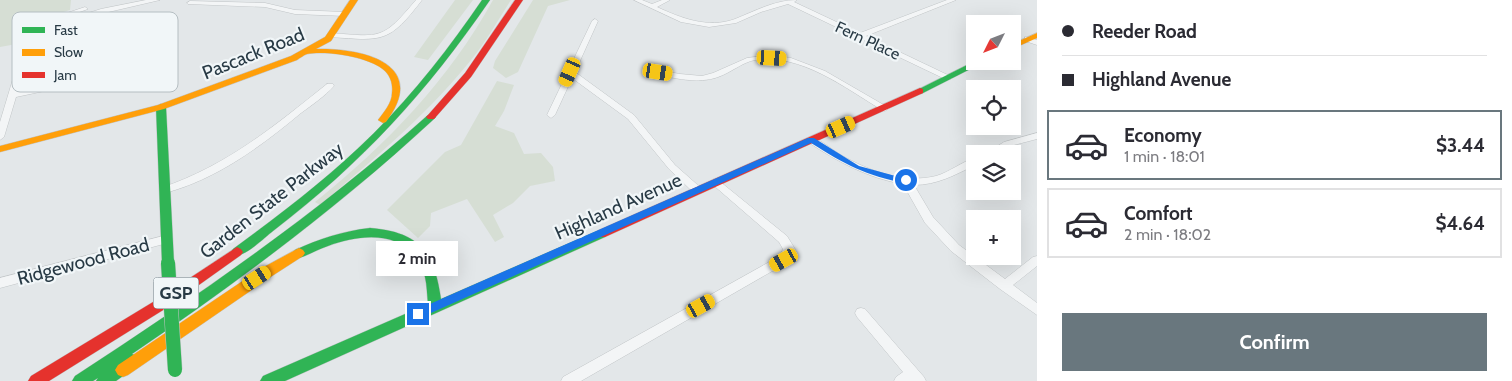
<!DOCTYPE html>
<html lang="en">
<head>
<meta charset="utf-8">
<style>
  :root { --surface:#fff; --page:#f2f2f3; --text:#2b2b33; --muted:#7c7c81; --line:#e1e1e2; --accent:#69777e }
  body { margin:0; font-family:Cabin,sans-serif; background:var(--page); color:var(--text); height:100vh; display:flex; flex-direction:column; font-size:19px; white-space:nowrap }
  * { box-sizing:border-box; margin:0 }
  p { font-size:16px; color:var(--muted) }
  .icon { flex:none; width:28px; height:28px; fill:none; stroke:currentColor; stroke-width:2; stroke-linecap:round; stroke-linejoin:round }
  .map { position:relative; flex:1; overflow:hidden }
  .panel { display:flex; flex-direction:column; background:var(--surface); width:475px }
  .panel>* { flex:none }
  .guide { display:grid; align-content:center; height:110px; padding:0 25px; background:var(--surface) }
  .needle { width:32px; rotate:228deg }
  .tools { position:absolute; left:966px; top:15px; display:grid; gap:10px }
  .tools a { display:grid; place-items:center; width:55px; height:55px; border-radius:0px; background:var(--surface); box-shadow:0 5px 20px #0002; font-size:25px }
  .end { position:absolute; width:22px; height:22px; margin:-11px; border:6px solid #1a73e8; background:#fff; box-shadow:0 0 0 2px #fff }
  .from { border-radius:50% }
  .bubble { position:absolute; height:35px; border-radius:0px; background:var(--surface); box-shadow:0 5px 20px #0002; font-size:16px; font-weight:700; line-height:35px; text-align:center }
  .car { position:absolute; width:15px; height:30px; margin:-15px -8px; border-radius:6px; box-shadow:0 0 4px 1px #0007; background:linear-gradient(#f5c518 24%,#345 0 40%,#f5c518 0 76%,#345 0 86%,#f5c518 0) }
  .guide b { display:flex; align-items:center; gap:18px; height:48px; font-size:19px }
  .guide b+b { border-top:1px solid var(--line) }
  .guide i { width:12px; height:12px; background:var(--text) }
  ul { padding:0; list-style:none }
  li { display:flex; align-items:center; gap:15px; height:70px; margin:0 10px 8px; padding:0 15px; border:2px solid var(--line); border-radius:0px }
  li div { flex:1 }
  li b { display:block; font-size:19px }
  li em { font-style:normal; font-weight:700 }
  li.selected { border-color:var(--accent) }
  li>.icon { width:45px; height:45px; stroke-width:1.5 }
  .button { display:flex; gap:10px; margin-top:auto; padding:10px 25px }
  .button a { flex:1; height:58px; border-radius:0px; background:var(--accent); color:#fff; font-size:20px; font-weight:700; line-height:58px; text-align:center }
  main { display:flex; flex:1; min-height:0 }
  .map>svg:first-child { display:block }
</style>
</head>
<body>
<main>
<div class="map">
<svg width="1037" height="381" viewBox="0 0 1037 381">
  <rect width="100%" height="100%" fill="#e3e7e9"/>
  <!-- green -->
  <path fill="#d6ded4" d="M0,0h71l-1,10 -13,4v3l7,6 -31,18 -33,6z
    M455,0h18l-45,60 -14,-3z
    M493,0h18c-11,17 -21,35 -33,51 -45,59 -102,106 -158,154l-5,-3c71,-57 134,-122 178,-202z
    M533,0h37l-22,6 -30,66 -12,6 -13,-10 2,-7z
    M497,81l17,4 -10,26 -9,15 19,7 10,21 17,-1 12,14 2,14 -25,5 -17,17 -20,12 11,22 -9,5 -28,-43 -36,14 -1,13 -12,12 -31,-28 58,-58 16,-7z"/>
  <g fill="none" stroke-linecap="round" stroke-linejoin="round">
    <defs>
      <path id="street" d="M146,0h14l-73,17 -35,14 -14,10 -9,11 -12,40 124,-26h3v4l-128,27 -12,40 -4,3v-18l21,-70 12,-14 19,-12 -6,-4v-2l39,-13 3,2 -34,12 3,2 44,-14z
        M416,0h6c-33,43 -39,41 -91,37l-4,-2 4,-2c51,4 51,7 85,-33z
        M634,0h8l10,4 10,-4h8l-13,7c24,11 51,22 78,12 20,-8 40,-19 62,-19l-3,2 66,31 87,-33h9l-90,36 86,41 -1,2h-6l-157,-75 -27,8 -25,11 -27,4 -28,-5z
        M190,1l75,2 30,7 50,2 3,2 -3,2 -50,-2 -30,-7 -77,-3 -1,-1z
        M595,19l3,2 -23,51 59,43 41,50 26,23 1,2 -1,2h-8l-24,-23 -41,-50 -56,-41 -17,37 -4,3 -4,-3 45,-94z
        M1025,37l12,3v5l-12,-4z
        M771,55l20,3 34,13 64,37 -4,3 -3,-1c-37,-22 -81,-57 -127,-50 -11,2 -21,10 -32,15 -21,10 -45,4 -68,-1l-1,-2 2,-4h3l4,3 17,3 22,2 11,-3 34,-15z
        M327,84h6l1,2c-9,10 -22,19 -33,27 -41,34 -84,66 -136,80l-4,-1 -1,-2 1,-2c67,-23 112,-61 166,-104z
        M1037,133v6l-27,7 -14,8h-11l19,-12z
        M811,137c10,3 20,12 30,18 28,16 63,29 95,21 14,-4 25,-14 39,-18v7c-20,10 -38,20 -61,20l19,32 26,28 46,34 28,-22 4,-1v10l-24,19 24,18v12l-37,-26 -49,-38 -26,-28 -22,-39c-35,-6 -65,-22 -95,-42l-2,-2 2,-2z
        M715,179l3,1 69,56 8,13 -7,13 -207,119h-20l2,-4 217,-121 3,-7 -4,-7 -67,-58 -2,-2 2,-2z
        M167,235l4,1 1,3 -1,3 -171,46v-10z
        M861,308l4,1 59,68 2,4h-32l2,-4 7,-5 -46,-55 -2,-4 2,-4z"/>
      <path id="fast" d="M482,0h8c-64,93 -127,162 -217,231 -9,7 -30,28 -40,24l-2,-3 2,-3c49,-36 98,-73 141,-116 41,-41 76,-86 108,-133z
        M975,61h11l-63,32 -3,1 -5,-3z
        M161,104l5,3 8,156 -1,4 -5,1 -5,-1 -1,-4 -6,-156z
        M431,114l3,1 2,2 -2,2c-94,87 -196,163 -302,235l5,2 2,5 -2,5 -21,15h-20l2,-3 -5,3h-21l3,-5c123,-80 243,-163 353,-261z
        M370,228c49,4 64,23 71,71l156,-68h8l2,3 -2,3 -320,144h-25l3,-5 165,-72c-1,-9 -1,-19 -3,-27 -13,-47 -60,-45 -97,-31 -10,3 -19,9 -29,12l-4,-2 -2,-3 2,-3c24,-11 48,-19 75,-22z"/>
      <path id="slow" d="M350,0h8l-27,41 -15,8c46,-1 114,14 70,73l-3,1 -5,-3c6,-8 14,-17 14,-27 1,-8 -1,-16 -7,-22 -14,-14 -58,-21 -78,-17 -3,1 -7,4 -10,6l-133,49 -164,43v-6l158,-41 133,-49 34,-19z
        M1037,33v5l-25,11v-5z
        M299,248l4,2 2,3 -2,3 -31,20 -144,99 -5,2 -5,-2 -3,-5 3,-5 144,-97z"/>
      <path id="jam" d="M515,0h8l-52,77 -37,42h-6l-2,-2 2,-2 37,-42z
        M920,88l3,1v4l-318,144h-8l-2,-3 2,-3z
        M237,247l4,2 2,3 -2,3 -73,52 -119,74h-21l3,-5 127,-77z"/>
    </defs>
    <!-- street casing -->
    <use href="#street" stroke="#c1c5c7" stroke-width="1"/>
    <!-- fast casing -->
    <use href="#fast" stroke="#c1c5c7" stroke-width="1"/>
    <!-- slow casing -->
    <use href="#slow" stroke="#c1c5c7" stroke-width="1"/>
    <!-- jam casing -->
    <use href="#jam" stroke="#c1c5c7" stroke-width="1"/>
    <!-- street -->
    <use href="#street" fill="#f3f5f6" fill-rule="evenodd"/>
    <!-- fast -->
    <use href="#fast" fill="#30b455" fill-rule="evenodd"/>
    <!-- slow -->
    <use href="#slow" fill="#ff9f0a" fill-rule="evenodd"/>
    <!-- jam -->
    <use href="#jam" fill="#e5322d" fill-rule="evenodd"/>
    <defs>
      <path id="fast-bridge" d="M168,263l7,107"/>
    </defs>
    <!-- fast-bridge casing -->
    <use href="#fast-bridge" stroke="#c1c5c7" stroke-width="15" stroke-linecap="butt"/>
    <!-- fast-bridge -->
    <use href="#fast-bridge" stroke="#30b455" stroke-width="14"/>
  </g>
  <!-- route -->
  <path fill="#1a73e8" d="M808,138h6l45,28 51,14 -4,3c-41,-7 -61,-19 -95,-40l-389,174h-8l-1,-3 1,-3z"/>
  <g text-anchor="middle" stroke-width="4.5" stroke-linejoin="round" paint-order="stroke">
    <!-- far-street labels -->
    <g font-size="16" fill="#283a45" stroke="#f1f6f8">
      <text transform="translate(868 40) rotate(25)" y="6">Fern Place</text>
    </g>
    <!-- shield labels -->
    <rect fill="#f1f6f8" stroke="#64727b" stroke-width="1" x="153.5" y="277.5" width="45" height="31" rx="4"/>
    <g font-size="18" font-weight="bold" fill="#283a45">
      <text x="176" y="299">GSP</text>
    </g>
    <!-- street labels -->
    <g font-size="19" fill="#283a45" stroke="#f1f6f8">
      <text transform="translate(253 53) rotate(-22)" y="7">Pascack Road</text>
      <text transform="translate(271 200) rotate(-38)" y="7">Garden State Parkway</text>
      <text transform="translate(618 206) rotate(-24)" y="7">Highland Avenue</text>
      <text transform="translate(83 261) rotate(-15)" y="7">Ridgewood Road</text>
    </g>
  </g>
  <!-- legend -->
  <rect x="12" y="12" width="166" height="80" rx="8" fill="#f1f6f8" stroke="#b5bec2" stroke-width="1"/>
  <rect x="22" y="27" width="23" height="6" fill="#30b455"/>
  <rect x="22" y="49" width="23" height="7" fill="#ff9f0a"/>
  <rect x="22" y="72" width="23" height="6" fill="#e5322d"/>
  <g font-size="14" fill="#283a45">
    <text x="54" y="35">Fast</text>
    <text x="54" y="57">Slow</text>
    <text x="54" y="80">Jam</text>
  </g>
</svg>
<div class="tools">
<a><svg class="needle" viewBox="-14 -14 28 28"><path d="M0-13l5 13h-10z" fill="#e53935"/><path d="M0 13l5-13h-10z" fill="#7c7c81"/></svg></a>
<a><svg class="icon" aria-label="locate" viewBox="0 0 24 24"><circle cx="12" cy="12" r="6"/><path d="M12 2v4M12 18v4M2 12h4M18 12h4"/></svg></a>
<a><svg class="icon" aria-label="layers" viewBox="0 0 24 24"><path d="M12 4l9 5-9 5-9-5zM3 14l9 5 9-5"/></svg></a>
<a>+</a>
</div>
<i class="end from" style="left:906px;top:180px"></i>
<i class="end" style="left:418px;top:314px"></i>
<div class="bubble" style="left:376px;top:241px;width:82px">2 min</div>
<i class="car" style="left:772px;top:58px;rotate:93deg"></i>
<i class="car" style="left:570px;top:72px;rotate:204deg"></i>
<i class="car" style="left:658px;top:72px;rotate:99deg"></i>
<i class="car" style="left:841px;top:127px;rotate:66deg"></i>
<i class="car" style="left:784px;top:260px;rotate:241deg"></i>
<i class="car" style="left:257px;top:278px;rotate:58deg"></i>
<i class="car" style="left:701px;top:306px;rotate:61deg"></i>
</div>
<section class="panel">
<div class="guide">
<b><i class="from"></i>Reeder Road</b>
<b><i></i>Highland Avenue</b>
</div>
<ul>
<li class="selected"><svg class="icon" aria-label="car" viewBox="0 0 24 24"><path d="M5 17H2v-5l4-1 3-4h7l3 4 3 1v5h-3M9 17h6M6 11h13"/><circle cx="7" cy="17" r="2"/><circle cx="17" cy="17" r="2"/></svg><div><b>Economy</b><p>1 min · 18:01</p></div><em>$3.44</em></li>
<li><svg class="icon" aria-label="car" viewBox="0 0 24 24"><path d="M5 17H2v-5l4-1 3-4h7l3 4 3 1v5h-3M9 17h6M6 11h13"/><circle cx="7" cy="17" r="2"/><circle cx="17" cy="17" r="2"/></svg><div><b>Comfort</b><p>2 min · 18:02</p></div><em>$4.64</em></li>
</ul>
<div class="button"><a>Confirm</a></div>
</section>
</main>
</body>
</html>
